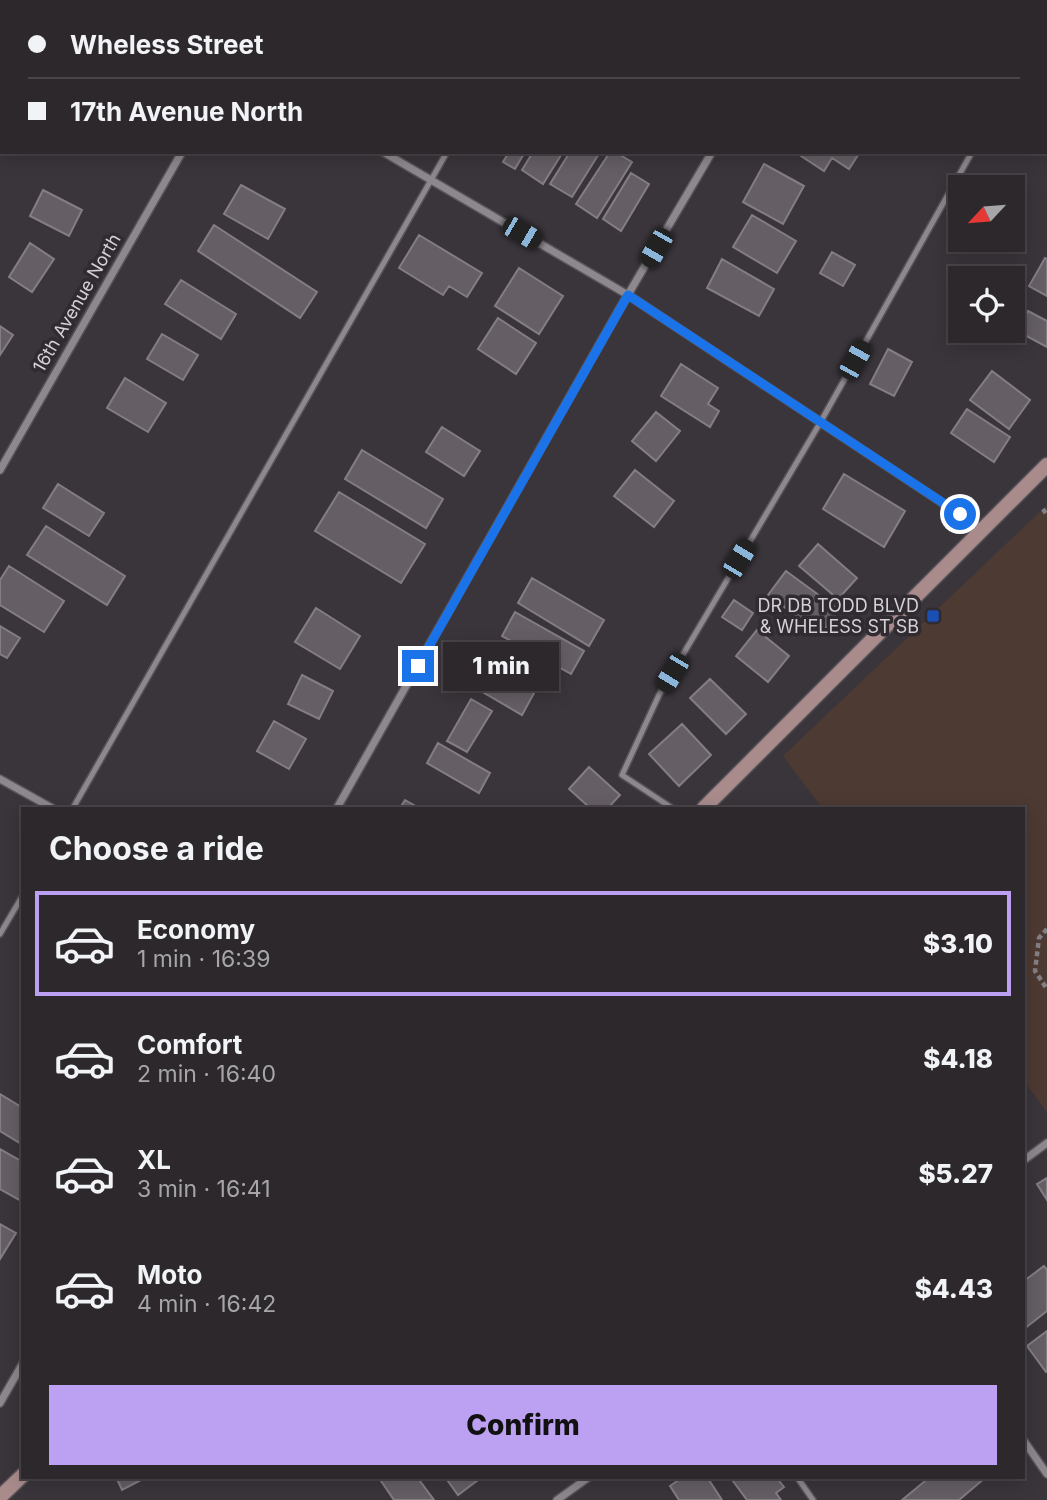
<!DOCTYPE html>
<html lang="en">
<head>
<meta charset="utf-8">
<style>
  :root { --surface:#2c282c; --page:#383438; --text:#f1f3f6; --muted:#a6a6a9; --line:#484448; --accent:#bca0f2 }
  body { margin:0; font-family:Inter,sans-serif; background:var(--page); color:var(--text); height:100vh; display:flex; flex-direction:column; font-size:26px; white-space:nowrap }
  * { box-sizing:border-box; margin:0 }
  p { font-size:23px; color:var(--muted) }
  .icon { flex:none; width:38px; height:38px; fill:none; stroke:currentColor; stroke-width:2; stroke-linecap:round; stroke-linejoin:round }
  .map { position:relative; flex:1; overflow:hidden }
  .side { position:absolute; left:21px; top:807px; width:1004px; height:672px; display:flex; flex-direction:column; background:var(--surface); border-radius:0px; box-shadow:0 4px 18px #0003,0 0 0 2px var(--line) }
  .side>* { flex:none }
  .top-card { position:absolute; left:0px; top:0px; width:1048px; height:154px; box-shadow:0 4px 18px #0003,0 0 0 2px var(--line); display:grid; align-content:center; height:154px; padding:0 28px; background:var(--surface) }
  .needle { width:46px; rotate:244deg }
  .fabs { position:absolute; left:948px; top:175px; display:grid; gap:14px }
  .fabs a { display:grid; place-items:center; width:77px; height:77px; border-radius:0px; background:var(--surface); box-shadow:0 4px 18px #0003,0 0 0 2px var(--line); font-size:35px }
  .end { position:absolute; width:32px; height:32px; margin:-16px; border:9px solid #1a73e8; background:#fff; box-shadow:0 0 0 4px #fff }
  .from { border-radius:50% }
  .bubble { position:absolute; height:49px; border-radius:0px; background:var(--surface); box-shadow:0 4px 18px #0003,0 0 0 2px var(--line); font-size:23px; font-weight:800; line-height:49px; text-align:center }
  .car { position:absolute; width:21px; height:42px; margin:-21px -10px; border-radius:9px; box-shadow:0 0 5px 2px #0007; background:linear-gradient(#222 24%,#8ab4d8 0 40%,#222 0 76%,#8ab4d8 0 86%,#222 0) }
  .top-card b { display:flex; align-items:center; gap:24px; height:66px; font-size:26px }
  .top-card b+b { border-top:2px solid var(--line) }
  .top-card i { width:18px; height:18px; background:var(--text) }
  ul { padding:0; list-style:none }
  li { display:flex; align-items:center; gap:21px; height:105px; margin:0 14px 10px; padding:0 14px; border:4px solid transparent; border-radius:0px }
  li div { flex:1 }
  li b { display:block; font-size:26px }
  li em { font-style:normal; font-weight:800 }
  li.active { border-color:var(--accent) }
  li>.icon { width:63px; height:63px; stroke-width:1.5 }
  h2 { padding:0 28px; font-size:32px; line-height:84px }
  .primary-button { display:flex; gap:14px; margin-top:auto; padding:14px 28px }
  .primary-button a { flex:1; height:80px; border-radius:0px; background:var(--accent); color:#111; font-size:28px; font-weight:800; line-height:80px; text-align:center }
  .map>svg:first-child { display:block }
</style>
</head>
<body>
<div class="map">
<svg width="1047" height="1500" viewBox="0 0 1047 1500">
  <rect width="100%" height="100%" fill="#3a353b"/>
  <!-- education -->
  <path fill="#4d3a32" d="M1047,505v607l-23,-31v-273h-202l-39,-52z"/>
  <!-- building -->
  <path fill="#655f65" stroke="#847d84" stroke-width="2" d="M675,0h41l-42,2z
    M882,0h56l-1,2z
    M509,152h16l-10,17 -12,-7z
    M533,152h30l-20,32 -21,-14z
    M570,152h30l-28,45 -22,-13z
    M610,152h5l17,10 -35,56 -21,-14z
    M795,152h65l-11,17 -17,-11 -8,13z
    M764,164l40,22 -21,38 -40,-22z
    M631,173l18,11 -28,47 -18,-12z
    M241,185l44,24 -17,30 -44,-25z
    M43,190l39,20 -13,26 -39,-20z
    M752,215l44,26 -19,32 -44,-26z
    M214,225l103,67 -17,26 -102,-67z
    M419,235l63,38 -15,24 -18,-11 -6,9 -44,-27z
    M30,243l24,16 -22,33 -23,-15z
    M832,252l23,13 -12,21 -23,-13z
    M1045,258l2,1v37l-18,-10z
    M722,259l52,30 -15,27 -52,-28z
    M519,268l44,28 -24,38 -44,-28z
    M181,280l55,34 -15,25 -56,-35z
    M1028,311l19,10v26l-30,-16z
    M498,318l38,25 -20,31 -38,-25z
    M0,326l13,9 -13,20z
    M162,334l36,21 -15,25 -36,-21z
    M888,349l24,13 -18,34 -24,-12z
    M681,364l37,24 -10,16 11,7 -9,16 -49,-31z
    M992,371l38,29 -21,29 -39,-29z
    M125,378l41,25 -18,29 -41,-24z
    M967,409l43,28 -16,25 -43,-29z
    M656,412l24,19 -24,30 -24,-20z
    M442,427l38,24 -16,25 -38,-24z
    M362,450l81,49 -17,29 -81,-49z
    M635,470l39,31 -20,26 -40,-31z
    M844,474l61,37 -21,36 -61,-38z
    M58,484l46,29 -15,23 -46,-28z
    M339,492l86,52 -24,39 -86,-52z
    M46,526l79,50 -18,29 -80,-50z
    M818,544l39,34 -19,21 -39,-33z
    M9,566l55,35 -20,31 -44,-27v-25z
    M786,571l53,39 -18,24 -53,-39z
    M532,578l72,42 -15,26 -71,-43z
    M734,600l19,13 -11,17 -20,-13z
    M316,608l44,28 -20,33 -45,-27z
    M515,612l69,39 -13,23 -69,-38z
    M0,626l20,12 -13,20 -7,-4z
    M757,630l32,26 -21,26 -32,-26z
    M486,650l54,32 -18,33 -55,-32z
    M302,675l31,16 -14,28 -31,-15z
    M710,679l36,35 -20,20 -36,-36z
    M471,699l21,12 -25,41 -20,-11z
    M274,721l32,18 -17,30 -32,-18z
    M682,724l29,31 -32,31 -30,-32z
    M438,743l52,30 -11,20 -52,-30z
    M589,767l31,28 -12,13h-18l-21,-19z
    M405,800l14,8h-19z
    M0,1094l23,14v37l-23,-14z
    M0,1149l23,13v40l-23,-13z
    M1047,1178v22l-10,-16z
    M0,1224l16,9 -16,26z
    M1044,1266l3,4v41l-23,18v-48z
    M1047,1331v40l-1,1 -19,-26z
    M116,1477h28l1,1 -23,12z
    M387,1477h30l17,23h-40l-13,-19z
    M445,1477h37l-24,18z
    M683,1477h24l15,23h-43l-9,-14z
    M730,1477h46l8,10 -8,6 5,7h-34z
    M930,1477h54l1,1 -26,22h-57z"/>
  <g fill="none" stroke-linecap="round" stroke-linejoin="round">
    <defs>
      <path id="lane" d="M530,2l1,-2
        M0,5l3,-5
        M1046,28l1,-1
        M73,808l374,-656
        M672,808l-50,-33 37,-80 161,-272 152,-271
        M0,934l23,-39
        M797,1477l16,23"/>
      <path id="street" d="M122,0l3,2
        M267,2l1,-2
        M800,2l1,-2
        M383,152l245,143 354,234
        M0,470l182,-318
        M0,779l52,29
        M337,808l282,-498 93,-158
        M1024,1160l23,-17
        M0,1403l23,-40
        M1024,1441l23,33
        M557,1500l32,-23"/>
      <path id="secondary" d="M704,808l343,-343
        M0,1497l23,-22"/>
    </defs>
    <!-- lane casing -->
    <use href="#lane" stroke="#575257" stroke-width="8"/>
    <!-- street casing -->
    <use href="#street" stroke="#575257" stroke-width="10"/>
    <!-- secondary casing -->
    <use href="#secondary" stroke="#575257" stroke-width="17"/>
    <!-- path -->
    <path stroke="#847f84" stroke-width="4.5" stroke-dasharray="5 3.5" stroke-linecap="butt" d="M1043,509l4,6
      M1047,929l-8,9 -4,33 12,18"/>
    <!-- lane -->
    <use href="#lane" stroke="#8d878e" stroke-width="5"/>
    <!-- street -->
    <use href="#street" stroke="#8d878e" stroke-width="7"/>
    <!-- secondary -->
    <use href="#secondary" stroke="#a98b8c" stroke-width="14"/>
  </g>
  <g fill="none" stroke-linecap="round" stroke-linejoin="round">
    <!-- route -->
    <path stroke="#1a73e8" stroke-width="9" d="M418,666l210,-371 332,219"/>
  </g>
  <!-- markers -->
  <rect fill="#1a4fb4" stroke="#302b31" stroke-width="2.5" x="926" y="609" width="14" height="14" rx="3.5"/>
  <g text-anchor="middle" stroke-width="7" stroke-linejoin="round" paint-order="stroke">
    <!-- street labels -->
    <g font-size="18" fill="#d4d0d4" stroke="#302b31">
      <text transform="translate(77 303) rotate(-60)" y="6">16th Avenue North</text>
    </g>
    <!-- poi labels -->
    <g font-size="18" fill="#d4d0d4" stroke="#302b31" text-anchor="end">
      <text x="919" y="612">DR DB TODD BLVD<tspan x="919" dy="21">&amp; WHELESS ST SB</tspan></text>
    </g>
  </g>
</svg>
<div class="fabs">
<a><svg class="needle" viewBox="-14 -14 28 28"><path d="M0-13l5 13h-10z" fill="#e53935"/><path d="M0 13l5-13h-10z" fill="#a6a6a9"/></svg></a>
<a><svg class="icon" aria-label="locate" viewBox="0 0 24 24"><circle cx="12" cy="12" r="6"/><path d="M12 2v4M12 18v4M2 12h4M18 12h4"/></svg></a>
</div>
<i class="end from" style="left:960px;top:514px"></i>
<i class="end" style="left:418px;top:666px"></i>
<div class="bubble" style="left:443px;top:642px;width:116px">1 min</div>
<i class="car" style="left:522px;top:233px;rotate:120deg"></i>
<i class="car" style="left:656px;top:248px;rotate:210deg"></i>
<i class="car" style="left:855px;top:360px;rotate:29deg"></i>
<i class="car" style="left:739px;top:559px;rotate:31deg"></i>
<i class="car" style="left:672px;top:673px;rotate:211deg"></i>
<div class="top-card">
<b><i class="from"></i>Wheless Street</b>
<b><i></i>17th Avenue North</b>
</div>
<section class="side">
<h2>Choose a ride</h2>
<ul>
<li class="active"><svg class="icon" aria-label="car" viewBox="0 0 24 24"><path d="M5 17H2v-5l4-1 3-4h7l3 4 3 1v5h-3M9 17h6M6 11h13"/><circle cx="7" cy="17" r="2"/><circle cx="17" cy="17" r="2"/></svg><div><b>Economy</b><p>1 min · 16:39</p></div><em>$3.10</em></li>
<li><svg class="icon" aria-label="car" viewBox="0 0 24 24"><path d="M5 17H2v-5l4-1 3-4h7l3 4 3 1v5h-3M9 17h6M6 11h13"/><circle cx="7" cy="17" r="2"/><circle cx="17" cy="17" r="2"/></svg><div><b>Comfort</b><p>2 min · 16:40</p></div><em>$4.18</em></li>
<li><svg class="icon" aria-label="car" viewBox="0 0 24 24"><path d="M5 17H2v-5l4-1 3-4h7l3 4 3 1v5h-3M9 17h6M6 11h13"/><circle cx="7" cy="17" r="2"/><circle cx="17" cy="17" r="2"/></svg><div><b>XL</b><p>3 min · 16:41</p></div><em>$5.27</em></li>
<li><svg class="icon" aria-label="car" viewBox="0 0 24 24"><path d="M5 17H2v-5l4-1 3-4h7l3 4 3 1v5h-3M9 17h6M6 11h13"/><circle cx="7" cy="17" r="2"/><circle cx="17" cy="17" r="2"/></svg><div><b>Moto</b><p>4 min · 16:42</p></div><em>$4.43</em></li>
</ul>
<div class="primary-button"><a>Confirm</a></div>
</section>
</div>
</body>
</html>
